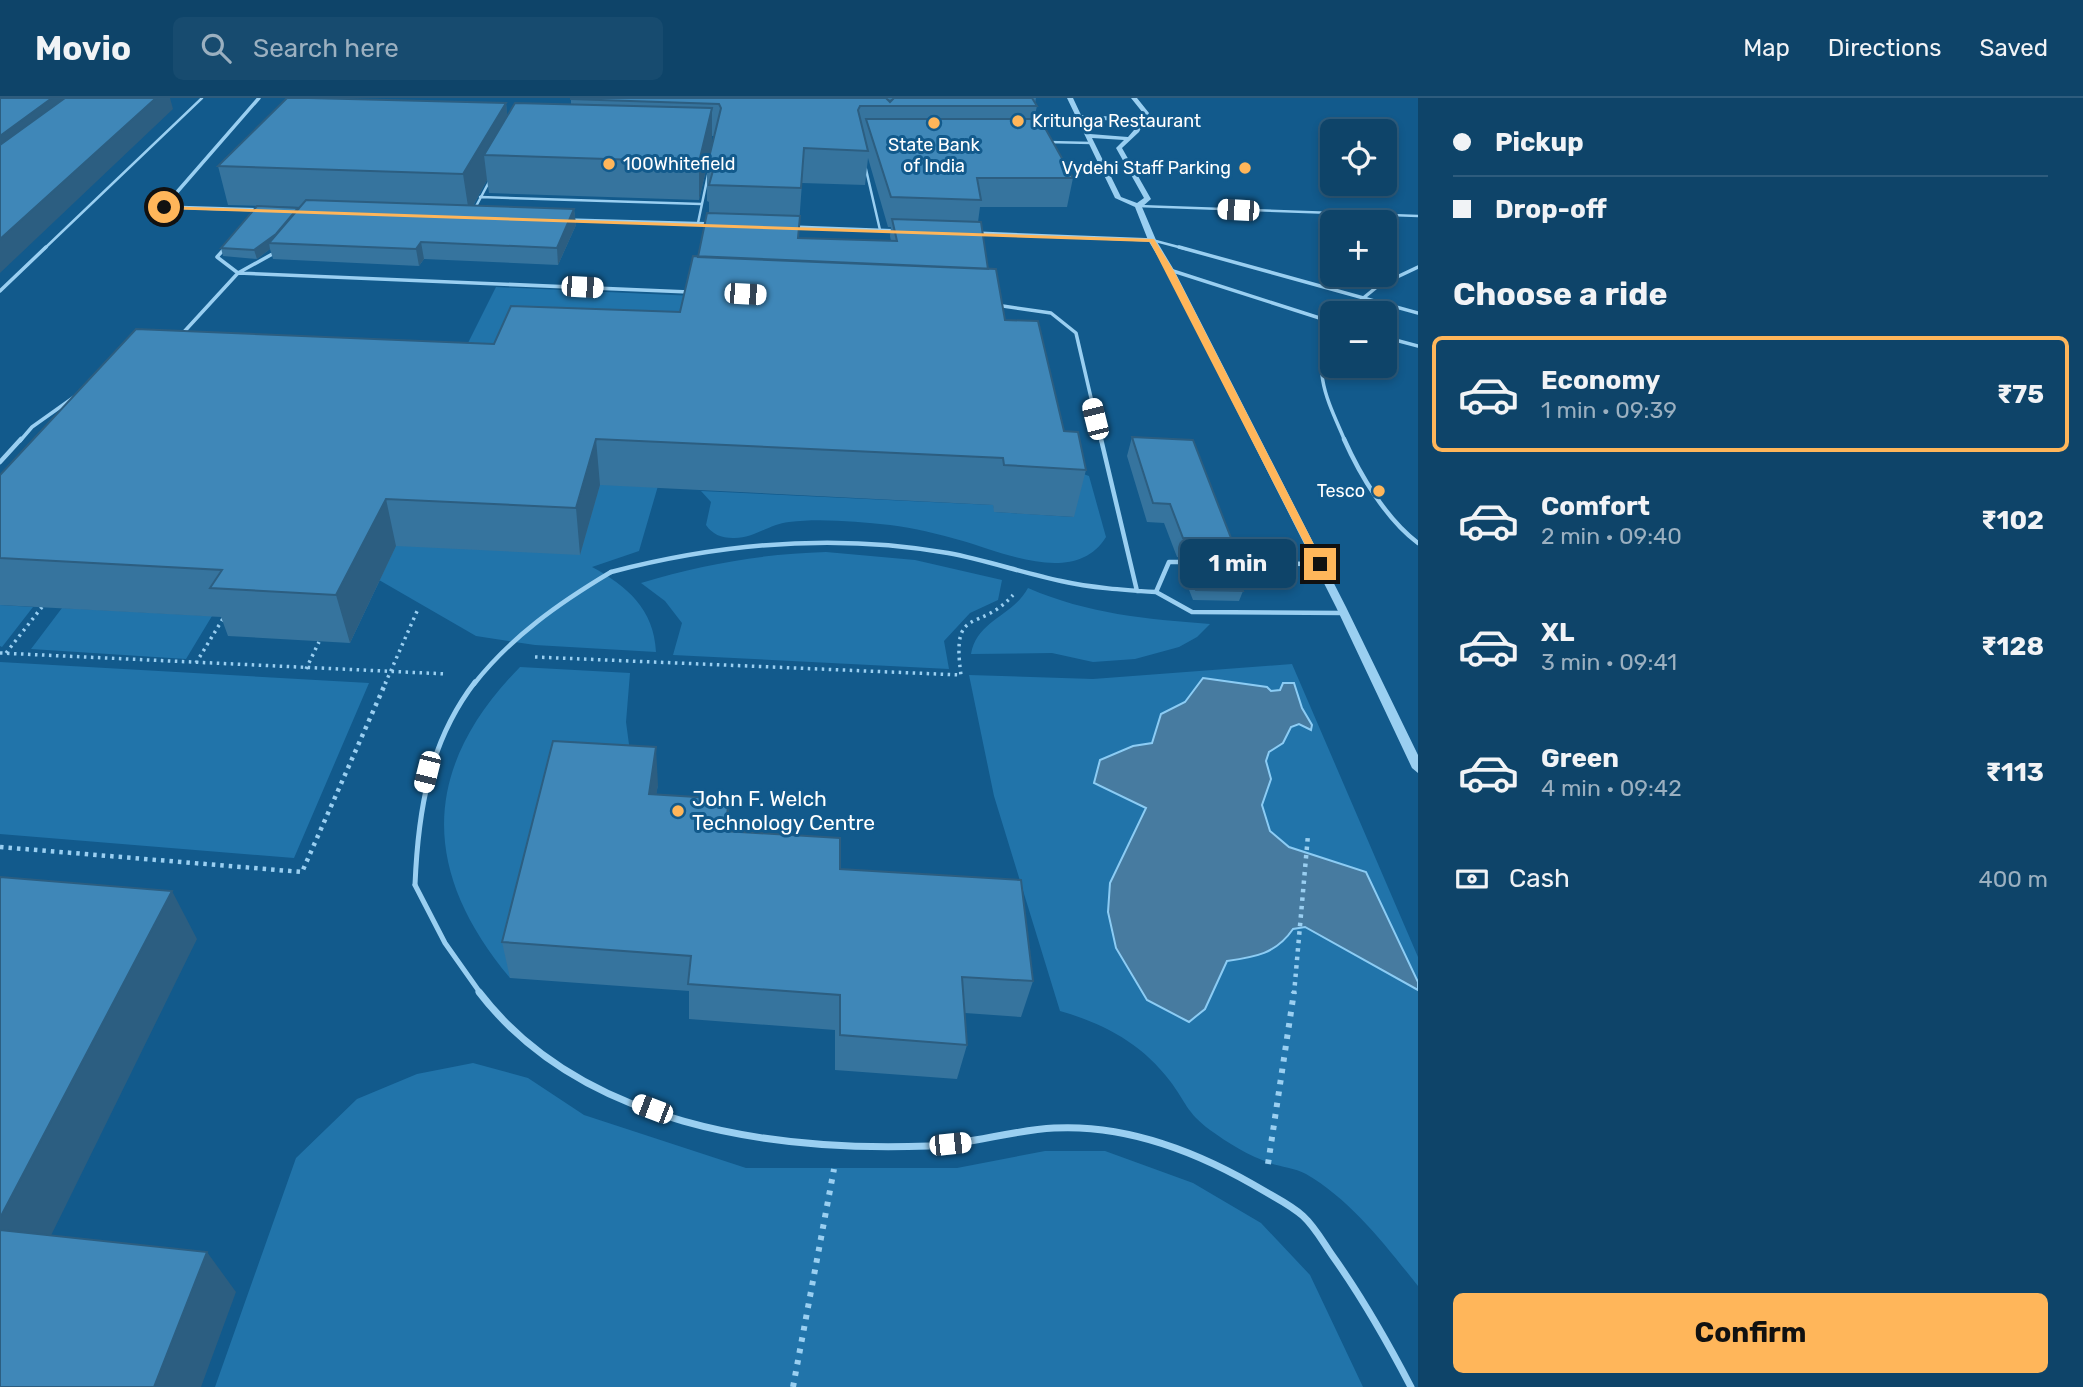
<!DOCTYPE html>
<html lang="en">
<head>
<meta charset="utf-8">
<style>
  :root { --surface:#0e4469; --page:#174b6f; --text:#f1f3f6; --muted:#9bb0c0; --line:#2e5c7d; --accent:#ffb65a }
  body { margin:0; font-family:Rubik,sans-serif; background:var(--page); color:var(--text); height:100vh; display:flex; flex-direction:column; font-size:26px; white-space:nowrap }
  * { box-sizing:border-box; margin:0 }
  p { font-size:23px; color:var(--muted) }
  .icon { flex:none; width:38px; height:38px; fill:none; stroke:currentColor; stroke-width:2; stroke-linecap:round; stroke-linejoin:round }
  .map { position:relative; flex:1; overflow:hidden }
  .details { display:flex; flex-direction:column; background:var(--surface); width:665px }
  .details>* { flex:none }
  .top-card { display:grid; align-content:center; height:154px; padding:0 35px; background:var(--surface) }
  .buttons { position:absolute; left:1320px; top:21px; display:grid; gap:14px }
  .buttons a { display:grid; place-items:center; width:77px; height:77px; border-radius:10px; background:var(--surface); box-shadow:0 4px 10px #0003,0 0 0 2px var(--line); font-size:35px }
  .end { position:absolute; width:32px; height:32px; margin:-16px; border:9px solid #ffb65a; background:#111; box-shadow:0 0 0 4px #111 }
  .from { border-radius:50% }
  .bubble { position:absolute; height:49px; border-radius:10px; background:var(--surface); box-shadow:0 4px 10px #0003,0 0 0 2px var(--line); font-size:23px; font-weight:700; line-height:49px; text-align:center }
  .car { position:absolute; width:21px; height:42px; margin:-21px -10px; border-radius:9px; box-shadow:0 0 5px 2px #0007; background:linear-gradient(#fff 24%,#345 0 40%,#fff 0 76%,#345 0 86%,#fff 0) }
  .top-card b { display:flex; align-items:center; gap:24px; height:66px; font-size:26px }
  .top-card b+b { border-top:2px solid var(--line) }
  .top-card i { width:18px; height:18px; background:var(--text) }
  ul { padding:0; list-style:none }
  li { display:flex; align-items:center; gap:21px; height:116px; margin:0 14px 10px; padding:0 21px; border:4px solid transparent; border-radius:10px }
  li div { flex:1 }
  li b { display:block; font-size:26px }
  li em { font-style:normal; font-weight:700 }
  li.selected { border-color:var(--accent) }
  li>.icon { width:63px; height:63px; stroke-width:1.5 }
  h2 { padding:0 35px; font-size:32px; line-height:84px }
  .pay { display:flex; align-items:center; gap:18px; height:77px; padding:0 35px; font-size:26px }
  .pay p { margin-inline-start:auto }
  .primary-button { display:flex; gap:14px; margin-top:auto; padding:14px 35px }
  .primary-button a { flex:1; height:80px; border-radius:10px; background:var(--accent); color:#111; font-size:28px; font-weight:700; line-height:80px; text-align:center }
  header { display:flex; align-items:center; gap:42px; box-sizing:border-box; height:98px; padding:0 35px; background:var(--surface); border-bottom:2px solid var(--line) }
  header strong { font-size:33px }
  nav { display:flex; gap:38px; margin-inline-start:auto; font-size:24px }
  .search { width:490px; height:63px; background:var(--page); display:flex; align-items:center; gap:18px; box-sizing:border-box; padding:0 24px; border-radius:10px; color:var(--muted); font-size:26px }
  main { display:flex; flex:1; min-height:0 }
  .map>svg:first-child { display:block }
</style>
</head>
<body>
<header>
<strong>Movio</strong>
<div class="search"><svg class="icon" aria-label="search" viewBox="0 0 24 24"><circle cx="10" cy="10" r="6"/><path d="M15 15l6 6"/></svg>Search here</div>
<nav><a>Map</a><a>Directions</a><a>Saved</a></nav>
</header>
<main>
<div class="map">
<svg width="1418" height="1289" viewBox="0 0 1418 1289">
  <rect width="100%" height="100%" fill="#125a8c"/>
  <!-- green -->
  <path fill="#2174aa" d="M496,189l221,10 -8,35 -243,15z
    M607,361l58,3 -26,89 -47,16c35,19 62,42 64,85l-121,-7 -59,-9 -116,-67 36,-74z
    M1078,374l11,4 17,61c-30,49 -102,16 -143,4 -24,-7 -49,-13 -73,-16 -33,-3 -68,-7 -101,-3 -20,2 -36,17 -56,16 -12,0 -21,-4 -27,-13l5,-23 -10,-11 292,14 2,7 78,5z
    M826,454l89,8 87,20 -4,20 -28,13 -26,28 5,28 -276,-14 9,-32 -17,-22 -24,-18c62,-19 121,-29 185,-31z
    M1028,490c60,26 118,31 182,36l-13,13 -18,10 -44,12 -42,3 -41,-9 -81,1c6,-34 41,-37 57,-66z
    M0,507l33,2 -31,40 -2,-1z
    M62,510l150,8 -26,43 -155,-10z
    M0,564l369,21 -75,175 -294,-24z
    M1292,566l126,293v329c-32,-40 -67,-86 -112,-112 -11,-6 -25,-7 -36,-11 -21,-7 -42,-20 -60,-33 -24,-18 -24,-28 -40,-49 -28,-37 -65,-57 -110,-70l-66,-215 -25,-121 124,4z
    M520,569l110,6 -4,49 4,30 -120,226c-90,-108 -89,-210 10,-311z
    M473,965l55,15 56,37 162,53h211l88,-17h60l88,32 68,40 49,52 53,112h-1148l81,-229 61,-59 60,-25z"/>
  <!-- water -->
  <path fill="#477ba0" stroke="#8cccf4" stroke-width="2" d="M1203,580l64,9 4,4 9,-1 3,-7h11l8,25 10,17 -1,5 -12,-6 -8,3 -8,16 -14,9 -3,9 5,18 -9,26 8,26 19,16 77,25 52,110v8l-113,-63 -12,2c-17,25 -38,28 -66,32l-22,48 -16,13 -42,-22 -31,-52 -8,-36 2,-29 36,-75 -52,-25 6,-23 33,-14 19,-3 9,-29 24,-12z"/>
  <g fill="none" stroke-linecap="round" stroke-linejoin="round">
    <!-- path-far2 -->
    <path stroke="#9acff1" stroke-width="3.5" stroke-dasharray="2.5 4.5" stroke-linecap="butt" d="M0,555l447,21
      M6,555l36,-46
      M535,559l426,18c-10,-72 18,-41 52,-80
      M196,565l28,-46
      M306,571l13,-27
      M385,586l33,-75"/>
    <!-- path-far1 -->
    <path stroke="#9acff1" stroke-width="4.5" stroke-dasharray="3.5 5" stroke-linecap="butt" d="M0,749l302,25 84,-190
      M1294,896l14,-159"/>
    <!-- path -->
    <path stroke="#9acff1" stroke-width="6" stroke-dasharray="4.5 7" stroke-linecap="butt" d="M1268,1066l26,-172
      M793,1289l41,-218"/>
    <!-- service-far4 -->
    <path stroke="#9acff1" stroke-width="2.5" d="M1047,44l45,1
      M865,67l15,65
      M480,99l221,7
      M1138,108l280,10
      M473,114l17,-32
      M698,125l10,-48
      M1152,142l34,9
      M44,151l158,-151
      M224,151l2,-2"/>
    <!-- service-far3 -->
    <path stroke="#9acff1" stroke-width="3.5" d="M226,149l-9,10 21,16 451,19
      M1179,149l239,66
      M1170,172l162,52
      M0,193l46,-44
      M996,207l55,8 25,20 25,108
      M1345,215l33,-27 40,-19
      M1332,232c-23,39 -3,73 13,111
      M182,236l56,-61 38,-21
      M1384,239l34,9
      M20,343l12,-14 45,-32"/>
    <!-- service-far2 -->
    <path stroke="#9acff1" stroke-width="4.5" d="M1101,341l36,152
      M1344,341c16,36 42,80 74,104
      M0,364l21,-23
      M1188,464h-19l-13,30 36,20 152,1
      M1226,465l93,1
      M611,474c111,-29 223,-39 337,-19 38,7 75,20 113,28 31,7 63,9 95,11"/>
    <!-- service-far1 -->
    <path stroke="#9acff1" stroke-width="5" d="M415,787l30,58 36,51"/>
    <!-- service -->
    <path stroke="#9acff1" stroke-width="7" d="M479,894c102,133 293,160 450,154 43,-2 84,-16 125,-18 74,-4 149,26 212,64 12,7 26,14 37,24 12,11 20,26 29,39 30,42 55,86 79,132"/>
    <!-- minor -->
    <path stroke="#9acff1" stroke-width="3.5" d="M164,109l99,3
      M164,109l95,-109
      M568,122l146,4
      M792,129l107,4
      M974,135l178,7"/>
    <!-- tertiary -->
    <path fill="#9acff1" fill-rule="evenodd" d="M1067,0h6l8,17 60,3 2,-5 -12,-15h6l12,15 -10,19 -17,16 29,51 -9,8 14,33 18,30 172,337 72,148v18l-6,-5 -76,-161 -170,-337 -18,-30 -13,-33 -20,-9zM1083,21l56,3 -5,8 -6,7 -38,-3zM1092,40l32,2 -8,8 28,50 -7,5 -16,-6z"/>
    <!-- service-bridge-far1 -->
    <path stroke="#9acff1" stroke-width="4.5" d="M474,586c38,-48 85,-81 137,-112"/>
    <!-- service-bridge -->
    <path stroke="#9acff1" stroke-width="5" d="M415,787c3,-74 14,-143 60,-203"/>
  </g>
  <!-- wall -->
  <path fill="#36749e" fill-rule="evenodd" d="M571,0h465l-1,6 2,2 -3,13 39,59 -6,29h-87l-2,15 10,47 17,51 59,111 22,39 -12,47 -80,-5 -1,-7 -393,-20 -20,70 -184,-9 -46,97 -122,-7 -7,-19 -221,-12v-130l494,-131 186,-32 18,-55 11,-44v-11l-2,-1v-35l7,-30h-2v8l-13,56 -210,-7 -2,-13 -14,26 101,3 2,16 -18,40 -134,-6 -5,7 -146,-7 -3,-10 -13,10 -34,-3 -2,-8 77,-40v1l2,-2 -72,-2 -10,-39 288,-63 1,13 64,-11zM868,60l20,69h3l-1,9 1,5 -93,-3 4,-55 63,2z
    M1132,339l99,101 -7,19 19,34 -4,10 -46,-1 -13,-33 4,-10h-7l-13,-34 -17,-1 -20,-66z
    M658,687l-2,9 73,5 -1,32 112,38 193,112 -12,36 -56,-4 2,32 -10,34 -122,-9v-40l-146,-11v-28l-179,-13 -8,-36z"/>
  <!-- shaded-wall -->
  <path fill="#2c5e81" d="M52,0h19l-71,67v-29z
    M156,0h14l3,11 -173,164v-34z
    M506,5l4,36 -26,16 3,25 -18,33 -6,-39z
    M712,10v36l-13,56v-38z
    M298,110l2,8 -31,27 1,6 -13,10 -3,-9z
    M574,111l2,16 -18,40 -1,-17z
    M421,144l3,17 -5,7 -3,-17z
    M596,341l4,46 -20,70 -4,-47z
    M386,401l10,47 -46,97 -14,-48z
    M656,649l2,38 -8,46 -1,-37z
    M729,701l-1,37 -3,-5z
    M172,793l25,48 -163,331 -34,-34v-18z
    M207,1154l29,40 -35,95h-47z"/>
  <!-- building -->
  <path fill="#3f87b8" stroke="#2c5e81" stroke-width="2" d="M0,0h52l-52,38z
    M65,0h91l-156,141v-94z
    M287,0h22l197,5 -43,71 -245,-8z
    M571,0h315l4,4 4,-4h138l5,8h-177l-2,4 10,41 -64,-3 -3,40 -92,-3 5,-18 -7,-1 14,-58 -2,-4 -148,-5z
    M515,5l197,5 -13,54 -215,-7z
    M866,21h174l33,59h-96l4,22 -90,-3z
    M306,102l268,9 -17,39 -136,-6 -5,7 -147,-6z
    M257,108l41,2 -22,26 -22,16 -33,-2z
    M707,115l93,3 -2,22 99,3 -5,-22 89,3 7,47 -290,-12z
    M693,158l303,13 9,51 33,1 26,110 14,1 8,38 -82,-5 -1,-7 -407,-19 -20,69 -190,-9 -50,96 -126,-7 12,-18 -222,-12v-83l136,-146 358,15 17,-38 169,6z
    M1132,339l61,3 38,98h-48l-13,-34 -17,-1z
    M1184,459l47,1 12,33 -47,-1z
    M553,643l103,6 -7,47 80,5 -4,32 115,7v31l181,11 12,101 -71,-4 5,68 -127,-10v-40l-152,-11 3,-28 -189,-14z
    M0,779l172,14 -172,327z
    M0,1132l207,22 -53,135h-154z"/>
  <!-- route -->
  <path fill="#ffb65a" d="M162,108l992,33 20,32 150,293 -4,3 -5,-3 -165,-322 -986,-33z"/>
  <!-- markers -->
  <g fill="#ffb65a" stroke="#125a8c" stroke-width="2.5">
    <circle cx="1018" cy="23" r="7"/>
    <circle cx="934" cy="25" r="7"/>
    <circle cx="609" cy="66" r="7"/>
    <circle cx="1245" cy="70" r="7"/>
    <circle cx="1379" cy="393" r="7"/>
    <circle cx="678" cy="713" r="7"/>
  </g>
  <g text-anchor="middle" stroke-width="6" stroke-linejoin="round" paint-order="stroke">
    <!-- far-poi labels -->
    <g font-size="18" fill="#fff" stroke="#125a8c" text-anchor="start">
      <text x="1032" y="29">Kritunga Restaurant</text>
      <text x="934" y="53" text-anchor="middle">State Bank<tspan x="934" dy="21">of India</tspan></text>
      <text x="623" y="72">100Whitefield</text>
      <text x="1231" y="76" text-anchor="end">Vydehi Staff Parking</text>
      <text x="1365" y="399" text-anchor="end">Tesco</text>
    </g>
    <!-- poi labels -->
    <g font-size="21" fill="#fff" stroke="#125a8c" text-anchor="start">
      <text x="692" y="708">John F. Welch<tspan x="692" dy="24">Technology Centre</tspan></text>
    </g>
  </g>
</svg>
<div class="buttons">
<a><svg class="icon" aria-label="locate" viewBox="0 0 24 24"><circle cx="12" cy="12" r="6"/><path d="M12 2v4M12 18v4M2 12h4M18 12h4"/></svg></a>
<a>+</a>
<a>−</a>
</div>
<i class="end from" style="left:164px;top:109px"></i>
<i class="end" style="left:1320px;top:466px"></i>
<div class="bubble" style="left:1180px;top:441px;width:116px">1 min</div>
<i class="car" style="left:1238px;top:112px;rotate:273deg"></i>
<i class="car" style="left:582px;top:189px;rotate:93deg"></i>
<i class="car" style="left:745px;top:196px;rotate:93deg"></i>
<i class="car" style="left:1095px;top:321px;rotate:346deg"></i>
<i class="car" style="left:427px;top:674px;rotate:194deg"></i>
<i class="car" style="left:652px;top:1011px;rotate:291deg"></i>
<i class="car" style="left:950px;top:1046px;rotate:84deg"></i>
</div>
<section class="details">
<div class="top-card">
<b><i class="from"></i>Pickup</b>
<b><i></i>Drop-off</b>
</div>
<h2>Choose a ride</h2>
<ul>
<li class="selected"><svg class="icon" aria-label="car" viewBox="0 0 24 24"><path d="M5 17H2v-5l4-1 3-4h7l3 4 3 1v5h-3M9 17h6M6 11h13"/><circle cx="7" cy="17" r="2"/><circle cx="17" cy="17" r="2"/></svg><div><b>Economy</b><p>1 min · 09:39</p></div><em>₹75</em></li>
<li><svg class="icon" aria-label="car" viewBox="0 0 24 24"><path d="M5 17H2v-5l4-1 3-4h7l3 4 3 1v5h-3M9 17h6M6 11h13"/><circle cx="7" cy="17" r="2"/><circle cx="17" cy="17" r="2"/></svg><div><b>Comfort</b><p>2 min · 09:40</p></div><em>₹102</em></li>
<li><svg class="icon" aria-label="car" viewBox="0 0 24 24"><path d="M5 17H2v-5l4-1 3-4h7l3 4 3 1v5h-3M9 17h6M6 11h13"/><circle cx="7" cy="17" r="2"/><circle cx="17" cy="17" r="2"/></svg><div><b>XL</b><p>3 min · 09:41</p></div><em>₹128</em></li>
<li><svg class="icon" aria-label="car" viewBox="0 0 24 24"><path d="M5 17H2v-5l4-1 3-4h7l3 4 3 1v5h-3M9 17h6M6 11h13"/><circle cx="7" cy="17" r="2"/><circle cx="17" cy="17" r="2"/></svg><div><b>Green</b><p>4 min · 09:42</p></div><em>₹113</em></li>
</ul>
<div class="pay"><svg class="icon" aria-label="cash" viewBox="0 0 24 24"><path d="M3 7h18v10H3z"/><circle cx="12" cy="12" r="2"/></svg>Cash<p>400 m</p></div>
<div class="primary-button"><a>Confirm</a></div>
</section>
</main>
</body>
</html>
